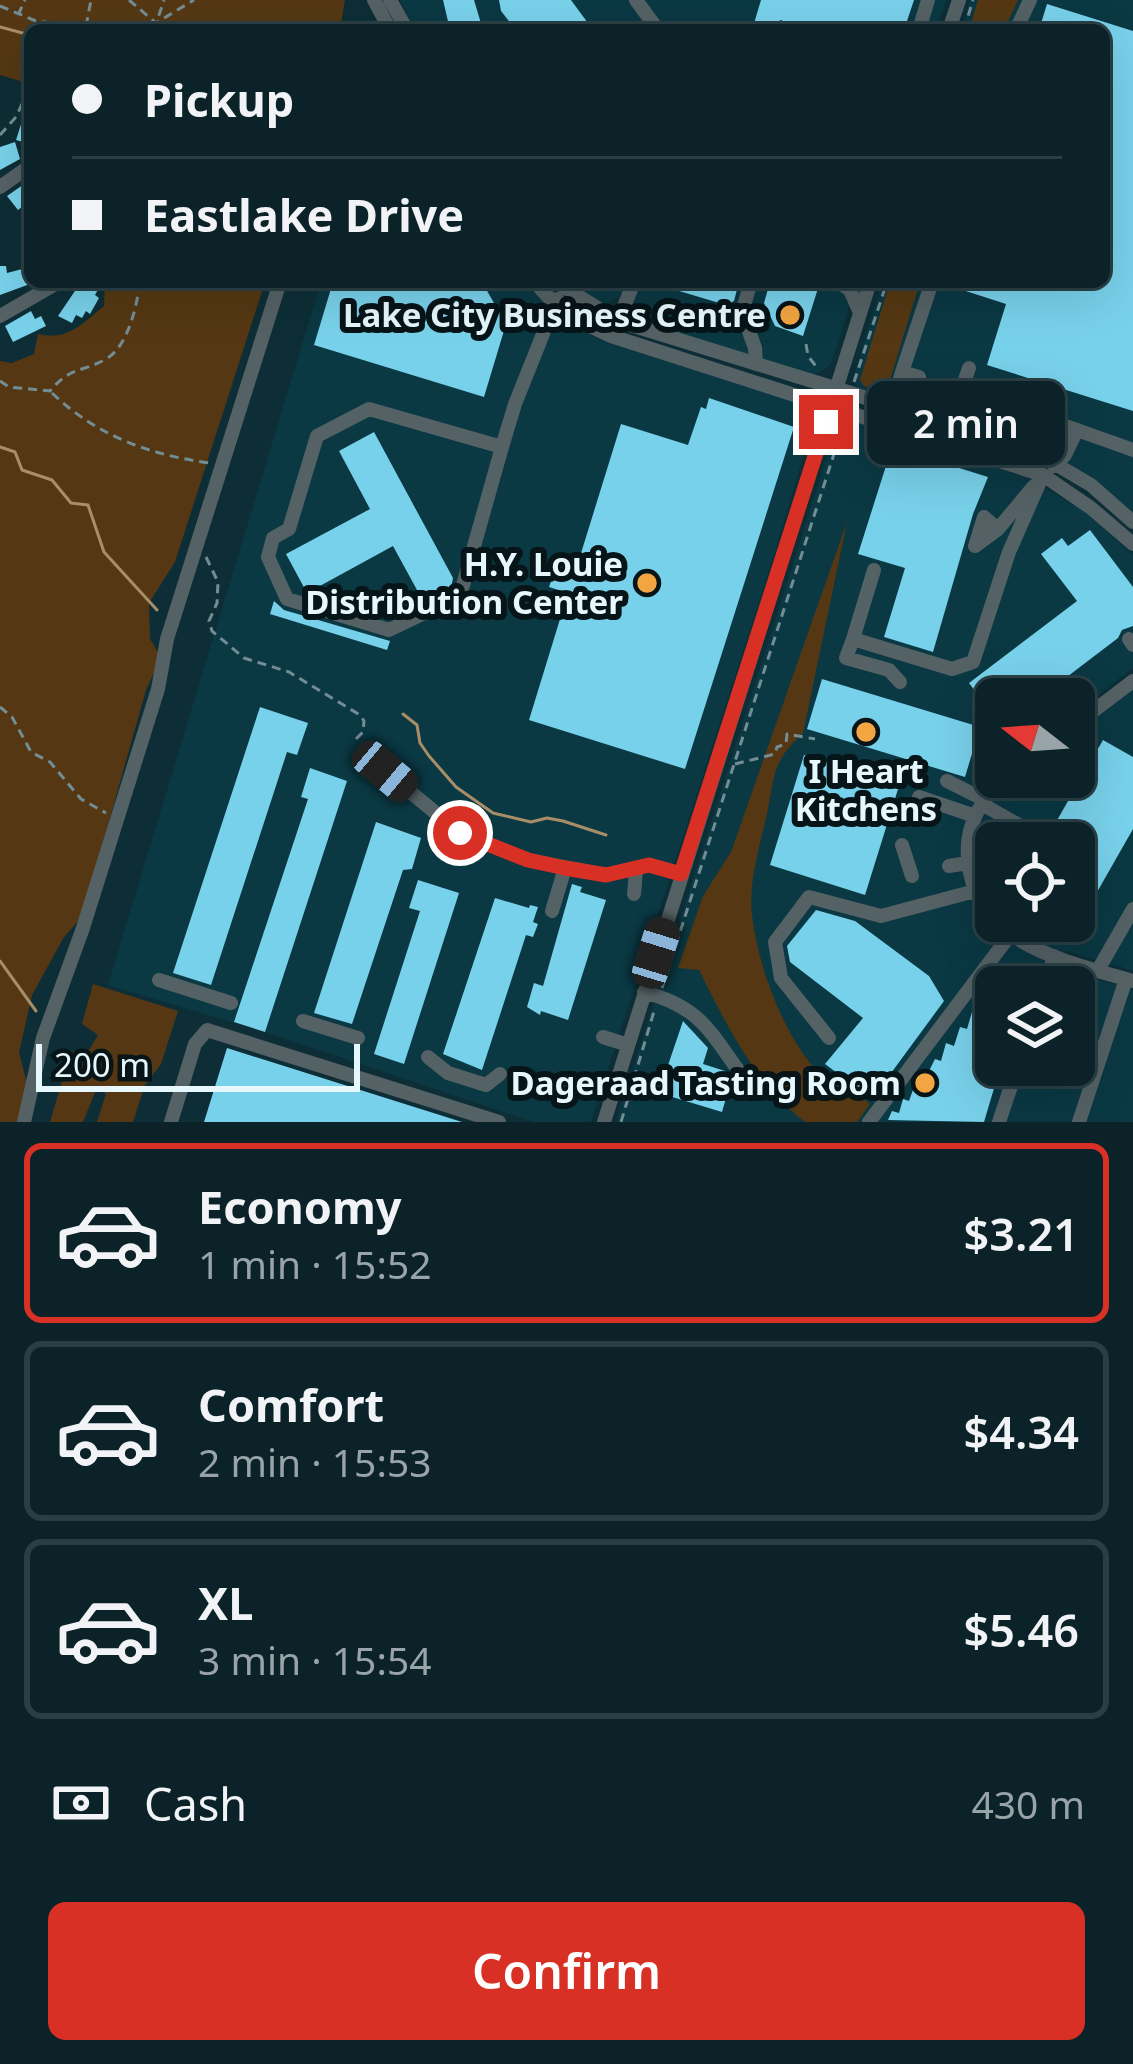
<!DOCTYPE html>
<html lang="en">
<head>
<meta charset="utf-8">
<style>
  :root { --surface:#0a2228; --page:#182f34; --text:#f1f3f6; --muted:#99a4a8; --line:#2a3f45; --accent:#d93025 }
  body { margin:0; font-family:"Noto Sans",sans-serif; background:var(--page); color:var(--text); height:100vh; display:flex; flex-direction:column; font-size:45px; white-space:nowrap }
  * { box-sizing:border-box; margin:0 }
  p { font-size:39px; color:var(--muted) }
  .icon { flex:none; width:66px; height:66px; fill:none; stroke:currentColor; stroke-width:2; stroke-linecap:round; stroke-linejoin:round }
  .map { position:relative; height:1122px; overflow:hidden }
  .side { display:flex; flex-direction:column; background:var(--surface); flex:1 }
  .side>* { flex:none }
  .guide { position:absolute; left:24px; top:24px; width:1086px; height:264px; border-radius:18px; box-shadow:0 12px 48px #0002,0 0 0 3px var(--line); display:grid; align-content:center; height:264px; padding:0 48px; background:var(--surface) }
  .needle { width:78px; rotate:287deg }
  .tools { position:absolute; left:975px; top:678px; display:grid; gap:24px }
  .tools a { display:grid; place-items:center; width:120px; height:120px; border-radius:18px; background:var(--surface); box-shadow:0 12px 48px #0002,0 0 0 3px var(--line); font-size:60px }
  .scale { position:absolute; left:36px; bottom:30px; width:324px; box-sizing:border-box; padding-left:12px; border:6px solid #e6f8fd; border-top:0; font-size:33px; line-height:42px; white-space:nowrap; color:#e6f8fd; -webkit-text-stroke:9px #071418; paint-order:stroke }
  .end { position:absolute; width:54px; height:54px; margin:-27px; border:15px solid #d93025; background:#fff; box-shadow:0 0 0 6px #fff }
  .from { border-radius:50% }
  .bubble { position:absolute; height:84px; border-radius:18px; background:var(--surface); box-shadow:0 12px 48px #0002,0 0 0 3px var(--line); font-size:39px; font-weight:600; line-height:84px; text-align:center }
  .car { position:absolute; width:36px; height:72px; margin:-36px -18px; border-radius:15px; box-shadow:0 0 9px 3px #0007; background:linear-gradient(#222 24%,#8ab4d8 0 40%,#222 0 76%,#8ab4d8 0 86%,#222 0) }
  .guide b { display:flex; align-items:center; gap:42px; height:114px; font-size:45px }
  .guide b+b { border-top:3px solid var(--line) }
  .guide i { width:30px; height:30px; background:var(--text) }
  ul { padding:21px 0 0; list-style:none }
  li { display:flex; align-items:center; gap:36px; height:180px; margin:0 24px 18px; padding:0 24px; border:6px solid var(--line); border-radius:18px }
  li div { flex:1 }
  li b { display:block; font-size:45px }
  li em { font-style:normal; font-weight:600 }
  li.active { border-color:var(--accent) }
  li>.icon { width:108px; height:108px; stroke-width:1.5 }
  .pay { display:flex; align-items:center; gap:30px; height:132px; padding:0 48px; font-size:45px }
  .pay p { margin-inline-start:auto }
  .primary-button { display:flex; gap:24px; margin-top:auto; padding:24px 48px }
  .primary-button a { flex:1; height:138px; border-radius:18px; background:var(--accent); color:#fff; font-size:48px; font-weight:600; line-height:138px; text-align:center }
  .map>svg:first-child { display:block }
</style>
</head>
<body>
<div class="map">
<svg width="1133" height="1122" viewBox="0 0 1133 1122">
  <rect width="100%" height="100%" fill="#0d2e36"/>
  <!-- built -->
  <path fill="#0a3843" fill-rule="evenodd" d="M400,0h546l-10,30h-521z
    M970,0h163v512l-38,-31 -236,-92 -6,-11 29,-96h222v-252h-143z
    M321,282h205l46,43 28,15 195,62 15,15v15l-34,117 -185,573h-58l-268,-90 -157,-47z
    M567,282h290l-25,79 -6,8 -13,6 -164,-51 -12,-16 -21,-10 -11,7z
    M854,421l168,54 60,34 51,46v113l-59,45v-14h-78v78l11,10 13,-10h54v-42l59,-45v281l-66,-20 -4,17 70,22v132h-517l219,-691 10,-9zM996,843h78v78h-78zM996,987h78v78h-78z"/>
  <!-- green -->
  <path fill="#553813" d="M0,0h345l-5,30h-310v54l-30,-9z
    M978,0h40l-14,30h-35z
    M105,282h160l-90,280 -26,41 1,36 11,18 -15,33 -64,227 -18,20 -32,58 -13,58 9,34 -11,35h-17v-761l12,2 22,-9 4,-20c30,7 44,-10 66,-28z
    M890,282h30l-34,111 -22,-7 -4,-6z
    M847,522l-44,211c-31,29 -28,41 -36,81 -7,31 -19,69 -15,101 7,58 34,126 74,167l11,-4 33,26 -13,18h-52c-49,-37 -79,-98 -106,-152l-21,-2 25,-72 28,-44z
    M93,984l85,27 -17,53 -16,21 -12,37h-36l9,-28 -9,-7 -14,35h-33l21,-71 14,6 13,-22 -16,-11z"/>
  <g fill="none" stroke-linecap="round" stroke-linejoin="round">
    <!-- stream -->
    <path stroke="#a88e68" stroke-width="3" d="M0,27l30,8
      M0,447l15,5 7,18 30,10 19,23 17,2 16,47 53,58
      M403,714l14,11 3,18 9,13 27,31 37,26 38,9 16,-4 16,3 43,14
      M0,961l36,50"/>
  </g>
  <!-- building -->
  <path fill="#78d1ea" d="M443,0h31l9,30h-33z
    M499,0h72l22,30h-77l-15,-19z
    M761,0h153l-10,30h-91l-33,-10 -4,10h-24z
    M1047,4l86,27v380l-146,-46 19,-61 -62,-20 160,-2v-252h-65z
    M28,102h2v42l-14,-4z
    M15,142l5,17 -20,11v-23z
    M30,180v36l-7,-10 -5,4 -11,-14z
    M0,266h6l1,7 23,-6v17l-30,11z
    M81,282l19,4 -5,9 4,3 -9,16 -4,-3 -4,7 -6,-3 -4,8 -14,-7z
    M333,282h149l24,42 -22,73 -170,-52z
    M649,282h90l-5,19 -8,4z
    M770,282h50l-17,54 -28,-10 -11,-23z
    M31,311l4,8 6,-3 5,10 -33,16 -8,-16z
    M709,398l85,29 -109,342 -156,-49 39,-127 -19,-6 5,-14 19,6 48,-155 67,21 13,-38 5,2z
    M374,432l79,146 -2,10 -28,13 -30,-55 -86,47 -21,-39 84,-45 -31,-58z
    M892,447l96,30 -15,37 -40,138 -49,-15 21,-69 -47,-14z
    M1090,530l43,57v39l-11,4 -4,8 -80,61h-42v20l-27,-36 108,-82 -36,-47 21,-16 6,8z
    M274,601l10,9 106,31 -3,9 -117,-36z
    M822,679l158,48 -15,50 -158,-48z
    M260,707l48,16 -11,32 -10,-3 -76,233 -38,-12z
    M1103,740l30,17v72l-61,107 -24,-15h26v-78h-30z
    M804,755l95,31 -34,109 -95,-30z
    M310,768l37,13 -82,251 -31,-10 74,-223 -7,-2z
    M376,822l45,16 -9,31 -9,1 -51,154 -38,-11z
    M418,880l41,13 -55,171 -30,-10 46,-143 -11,-3z
    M572,884l10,3 -2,5 26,8 -38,120 -27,-9 -1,4 -13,-8 7,-24 9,3z
    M495,898l34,10 1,-3 8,2 -5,15 5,2 -5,13 -7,-2 -44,135 -39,-16z
    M816,910l39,11 74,55 15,25 -72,98 -47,-35 38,-46 -73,-56 -3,-16z
    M999,968l34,10 -3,9h-34v78h5l-17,57 -96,-2 4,-9 7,2 4,-14 6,2 5,-14 6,2 15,-30 6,2 5,-18 8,3 6,-19 7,2 5,-17 8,3 12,-37z
    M683,1021l25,27 -5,16 22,7 15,17 -2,7 -10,-4 -6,21 -53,-16 2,-7 -10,-3z
    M227,1048l235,74h-258z"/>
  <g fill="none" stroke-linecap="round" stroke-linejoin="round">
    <!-- path -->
    <path stroke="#738d94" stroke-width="3" stroke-dasharray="9 6" stroke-linecap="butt" d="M129,0l27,23 38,-23
      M0,6l36,15 64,9
      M18,15l7,-15
      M86,26l5,-26
      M154,30l10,-30
      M964,30l9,-30
      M0,135l16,-18 14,-30
      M806,344l2,12 11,14
      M0,381l9,6 41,4c21,-25 31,-18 56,-32 22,-12 31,-54 34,-77
      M854,382l33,-100
      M52,393c45,43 98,62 158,70
      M206,557l12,25 -1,21 -8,18 3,10 32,27 45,14 71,43 4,6 -1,11 -10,10
      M0,707l12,10 19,35 19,10 31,37 25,14
      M735,764l40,-10 2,-7 9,-3 1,-10 28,5
      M662,988l181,-562
      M621,1122l34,-114"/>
    <!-- minor -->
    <path stroke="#546165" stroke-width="14" d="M374,0l16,30
      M390,0l17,30
      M636,0l22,30
      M919,30l9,-30
      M949,30l10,-30
      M1016,30l14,-30
      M0,187l30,-21
      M535,282c21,27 46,41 76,54l432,139 48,33 42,36
      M556,282l62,39 233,72 194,65 46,27 42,37
      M751,282l-9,30 13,36 1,16
      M838,282l12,8 10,23
      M0,316l59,-34
      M616,326l18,-44
      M902,372l30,-90
      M961,391l8,-23
      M975,396l102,34 -12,25 -11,11
      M892,406l10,-34 17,5
      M369,409l133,38 -42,149 -71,34 -102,-31 -19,-42 5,-19 16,-9 28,-93z
      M1077,430l56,20
      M502,447l13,-43 42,-105
      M975,546l23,-17 36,-43
      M975,546l9,-29 14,12
      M874,570l-21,69 99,30 21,-7 36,-110 34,-77
      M853,639l-7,19 43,12 11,12
      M1129,639l4,6
      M1074,726l59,-45
      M385,771l75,62 68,27 78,15 43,-10 32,9
      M1007,777c-25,19 -42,49 -39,80 5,87 97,104 165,124
      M947,781l38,19
      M982,804l44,25
      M915,809l4,-12 56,19
      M902,845l10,31
      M949,866l19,-3
      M634,894l2,-24
      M552,911l13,-43
      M1098,970l35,-61
      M159,980l72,23
      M1045,987l9,-31
      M644,992c59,16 66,41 100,86
      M303,1021l55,17
      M603,1037l25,8
      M829,1038l-48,-60 -6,-36 34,-45 72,19 94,-25
      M428,1057l20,16 38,12 14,-11
      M24,1122l19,-84 40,-110 75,-239 9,-50 113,-357
      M171,1122l24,-78 12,-14 292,92
      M604,1122l266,-840
      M869,1122l141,-187
      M999,1122l19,-57
      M1079,1122l47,-143"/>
  </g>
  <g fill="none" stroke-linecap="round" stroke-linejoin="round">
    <!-- route -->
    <path stroke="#d93025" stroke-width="15" d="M460,833l68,27 37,8 41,7 43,-10 32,9 145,-452"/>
  </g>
  <!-- markers -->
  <g fill="#f2a541" stroke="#071418" stroke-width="4.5">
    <circle cx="790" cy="315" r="12"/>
    <circle cx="647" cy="583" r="12"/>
    <circle cx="866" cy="732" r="12"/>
    <circle cx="925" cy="1083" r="12"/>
  </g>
  <g text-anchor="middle" stroke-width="12" stroke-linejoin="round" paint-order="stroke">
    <!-- poi labels -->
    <g font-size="33" font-weight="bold" fill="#e6f8fd" stroke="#071418" text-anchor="end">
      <text x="766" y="327">Lake City Business Centre</text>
      <text x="623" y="576">H.Y. Louie<tspan x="623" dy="38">Distribution Center</tspan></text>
      <text x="866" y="783" text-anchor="middle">I Heart<tspan x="866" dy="38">Kitchens</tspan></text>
      <text x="901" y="1095">Dageraad Tasting Room</text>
    </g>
  </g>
</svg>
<div class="tools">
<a><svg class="needle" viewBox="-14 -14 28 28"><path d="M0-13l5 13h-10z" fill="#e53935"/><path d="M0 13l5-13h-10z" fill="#99a4a8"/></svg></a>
<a><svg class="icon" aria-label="locate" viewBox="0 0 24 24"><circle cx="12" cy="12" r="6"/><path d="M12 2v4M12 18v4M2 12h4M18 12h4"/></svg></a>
<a><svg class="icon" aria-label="layers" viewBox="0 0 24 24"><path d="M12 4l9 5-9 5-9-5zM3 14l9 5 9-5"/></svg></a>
</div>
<div class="scale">200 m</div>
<i class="end from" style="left:460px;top:833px"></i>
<i class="end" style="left:826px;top:422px"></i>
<div class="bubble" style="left:867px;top:381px;width:198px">2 min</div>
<i class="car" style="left:385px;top:771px;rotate:130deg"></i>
<i class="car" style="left:656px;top:953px;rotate:17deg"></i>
<div class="guide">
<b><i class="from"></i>Pickup</b>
<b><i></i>Eastlake Drive</b>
</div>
</div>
<section class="side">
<ul>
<li class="active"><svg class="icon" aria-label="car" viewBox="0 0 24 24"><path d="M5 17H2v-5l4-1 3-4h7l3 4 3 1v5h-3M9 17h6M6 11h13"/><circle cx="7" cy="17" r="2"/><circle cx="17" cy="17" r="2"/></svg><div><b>Economy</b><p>1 min · 15:52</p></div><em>$3.21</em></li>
<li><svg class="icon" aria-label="car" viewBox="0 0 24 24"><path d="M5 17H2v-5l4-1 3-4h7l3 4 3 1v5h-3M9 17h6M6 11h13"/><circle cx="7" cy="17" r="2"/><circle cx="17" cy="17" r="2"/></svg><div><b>Comfort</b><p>2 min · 15:53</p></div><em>$4.34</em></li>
<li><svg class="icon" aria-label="car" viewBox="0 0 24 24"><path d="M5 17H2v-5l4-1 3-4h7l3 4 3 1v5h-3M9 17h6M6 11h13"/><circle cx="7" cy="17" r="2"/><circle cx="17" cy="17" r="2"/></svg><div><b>XL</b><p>3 min · 15:54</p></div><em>$5.46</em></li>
</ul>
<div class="pay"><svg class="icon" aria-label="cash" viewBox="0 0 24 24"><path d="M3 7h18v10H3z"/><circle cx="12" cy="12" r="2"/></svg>Cash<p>430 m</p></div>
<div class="primary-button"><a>Confirm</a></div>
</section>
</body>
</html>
